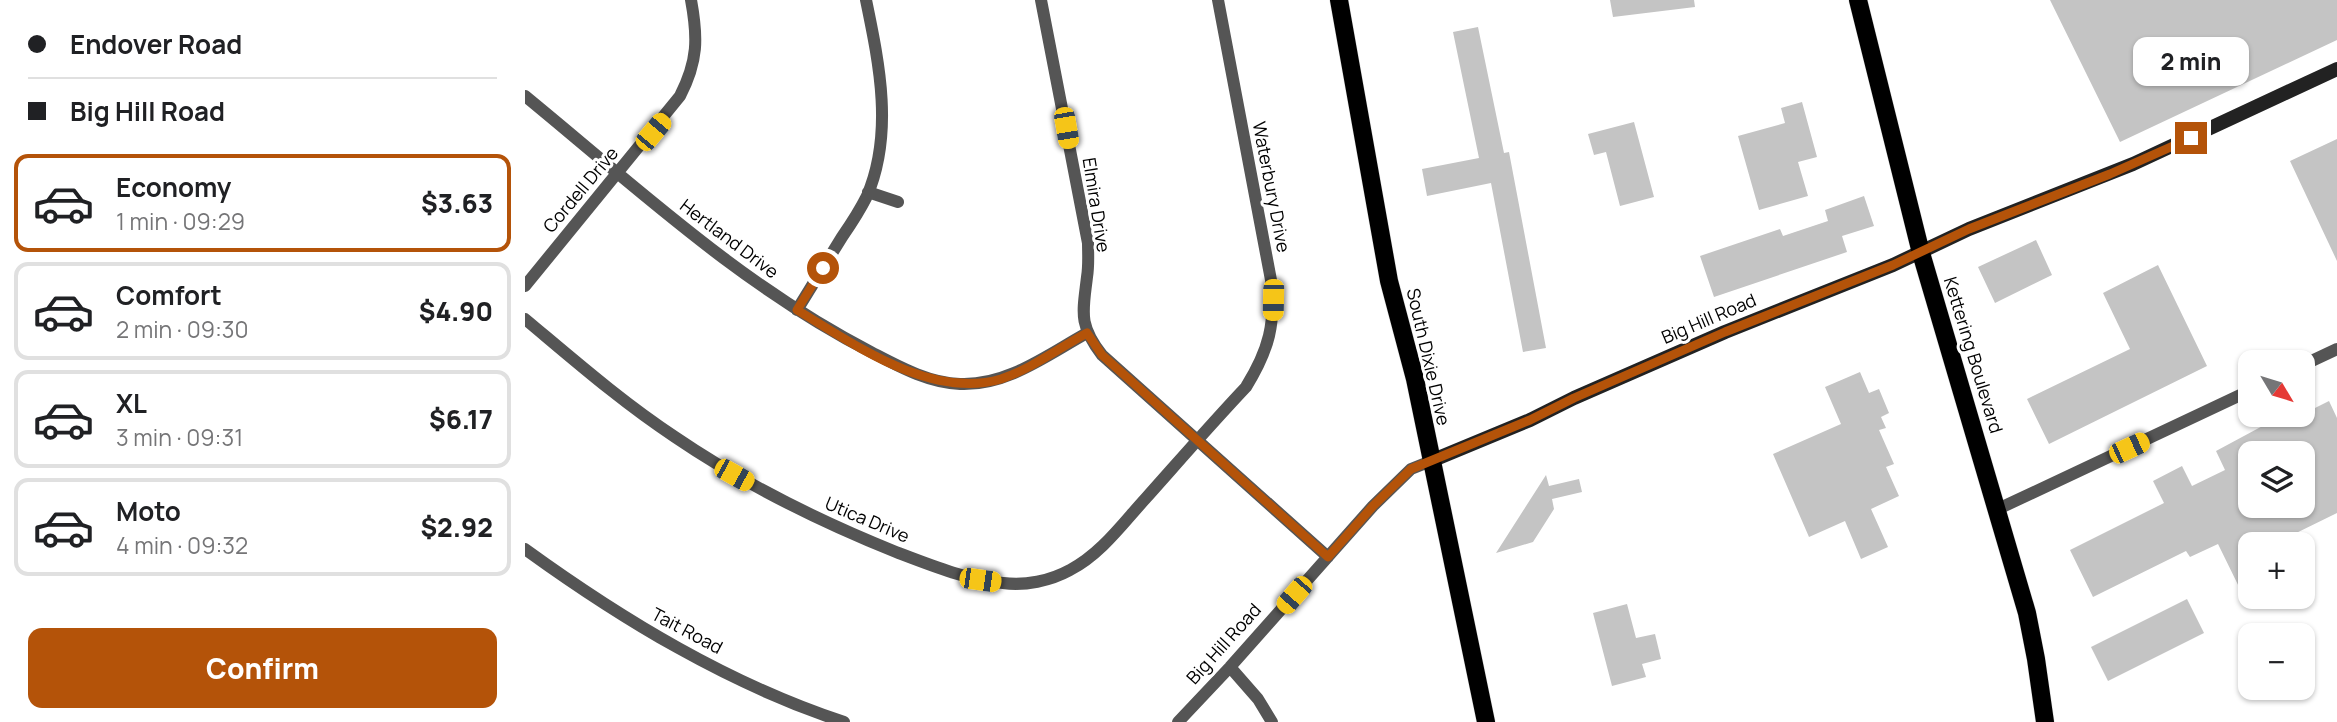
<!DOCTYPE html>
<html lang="en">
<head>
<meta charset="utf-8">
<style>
  :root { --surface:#fff; --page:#f6f6f6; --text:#202124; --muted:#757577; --line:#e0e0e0; --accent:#b45309 }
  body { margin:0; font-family:Manrope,sans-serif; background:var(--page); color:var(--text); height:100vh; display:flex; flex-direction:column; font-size:26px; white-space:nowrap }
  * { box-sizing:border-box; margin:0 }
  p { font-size:23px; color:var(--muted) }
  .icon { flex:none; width:38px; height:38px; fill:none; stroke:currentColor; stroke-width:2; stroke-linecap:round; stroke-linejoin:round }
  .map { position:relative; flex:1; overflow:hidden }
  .drawer { display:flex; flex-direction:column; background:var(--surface); width:525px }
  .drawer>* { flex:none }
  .guide { display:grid; align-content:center; height:154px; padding:0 28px; background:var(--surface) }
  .needle { width:46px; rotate:128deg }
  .buttons { position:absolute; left:1713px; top:350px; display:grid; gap:14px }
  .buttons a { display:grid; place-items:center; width:77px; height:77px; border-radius:14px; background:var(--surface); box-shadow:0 2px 5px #0004; font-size:35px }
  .end { position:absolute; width:32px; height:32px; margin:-16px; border:9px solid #b45309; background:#fff; box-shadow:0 0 0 4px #fff }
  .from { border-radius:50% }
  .bubble { position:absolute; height:49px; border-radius:14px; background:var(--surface); box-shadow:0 2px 5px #0004; font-size:23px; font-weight:800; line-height:49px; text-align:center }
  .car { position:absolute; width:21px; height:42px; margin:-21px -10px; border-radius:9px; box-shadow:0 0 5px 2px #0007; background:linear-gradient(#f5c518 24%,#345 0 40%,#f5c518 0 76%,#345 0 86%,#f5c518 0) }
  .guide b { display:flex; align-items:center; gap:24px; height:66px; font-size:26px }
  .guide b+b { border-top:2px solid var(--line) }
  .guide i { width:18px; height:18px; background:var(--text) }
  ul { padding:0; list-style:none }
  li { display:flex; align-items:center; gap:21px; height:98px; margin:0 14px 10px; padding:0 14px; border:4px solid var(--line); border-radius:14px }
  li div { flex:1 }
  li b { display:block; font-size:26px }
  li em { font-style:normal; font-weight:800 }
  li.current { border-color:var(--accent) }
  li>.icon { width:63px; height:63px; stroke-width:1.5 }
  .action { display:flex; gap:14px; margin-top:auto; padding:14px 28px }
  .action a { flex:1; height:80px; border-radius:14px; background:var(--accent); color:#fff; font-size:28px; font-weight:800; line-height:80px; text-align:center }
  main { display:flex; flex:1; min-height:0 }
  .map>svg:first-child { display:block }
</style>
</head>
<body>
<main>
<section class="drawer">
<div class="guide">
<b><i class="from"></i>Endover Road</b>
<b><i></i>Big Hill Road</b>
</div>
<ul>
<li class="current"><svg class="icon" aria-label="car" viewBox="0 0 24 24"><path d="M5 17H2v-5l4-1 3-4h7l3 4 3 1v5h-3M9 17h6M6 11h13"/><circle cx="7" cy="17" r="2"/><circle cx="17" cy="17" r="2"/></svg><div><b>Economy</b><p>1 min · 09:29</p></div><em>$3.63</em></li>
<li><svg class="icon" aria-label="car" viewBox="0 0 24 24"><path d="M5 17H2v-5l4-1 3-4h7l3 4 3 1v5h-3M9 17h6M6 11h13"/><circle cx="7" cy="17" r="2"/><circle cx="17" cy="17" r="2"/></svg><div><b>Comfort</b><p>2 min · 09:30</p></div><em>$4.90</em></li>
<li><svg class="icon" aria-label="car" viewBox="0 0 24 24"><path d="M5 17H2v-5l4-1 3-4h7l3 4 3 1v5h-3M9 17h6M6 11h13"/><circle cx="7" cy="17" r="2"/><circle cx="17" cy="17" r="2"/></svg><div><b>XL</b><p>3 min · 09:31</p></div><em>$6.17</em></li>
<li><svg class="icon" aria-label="car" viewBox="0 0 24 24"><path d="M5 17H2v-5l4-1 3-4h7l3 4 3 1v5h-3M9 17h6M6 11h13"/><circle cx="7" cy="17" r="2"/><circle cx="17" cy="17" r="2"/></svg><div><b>Moto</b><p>4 min · 09:32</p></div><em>$2.92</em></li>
</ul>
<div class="action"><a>Confirm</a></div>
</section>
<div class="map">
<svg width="1812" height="722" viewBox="0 0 1812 722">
  <rect width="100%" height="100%" fill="#fff"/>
  <!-- building -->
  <path fill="#c4c4c4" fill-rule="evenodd" d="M1085,0h84l1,7 -82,10z
    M1525,0h287v40l-217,102z
    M953,27l26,126 5,-1 37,196 -23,4 -32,-169 -64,13 -5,-27 57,-11 -26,-126z
    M1277,102l15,55 -19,5 10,34 -49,14 -21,-74 47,-13 -4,-15z
    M1109,122l20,75 -34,9 -14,-54 -12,3 -6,-21z
    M1812,139v122l-47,-100z
    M1339,196l10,30 -32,10 5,16 -133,45 -14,-41 80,-27 3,7 45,-15 -3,-11z
    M1511,240l16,35 -57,28 -17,-36z
    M1633,265l49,101 -158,78 -22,-45 103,-50 -27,-56z
    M1335,372l9,21 10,-4 10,24 -8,4 5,11 -7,2 15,34 -8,3 13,29 -28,13 17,38 -27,12 -16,-38 -36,16 -36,-83 68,-30 -16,-37z
    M1804,401l8,17v95l-63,31h-23v45l-9,4 -24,-49 -28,13 -4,-6 -93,46 -23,-47 94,-47 -11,-22 29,-15 10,20 33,-16 -9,-19 67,-36 4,7zM1726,453h52v53h-52z
    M1021,475l3,11 30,-7 3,13 -30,7 2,10 -21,33 -37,11z
    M1662,599l17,34 -96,48 -17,-34z
    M1102,604l9,34 19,-4 6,25 -19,5 4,13 -34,9 -19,-73z"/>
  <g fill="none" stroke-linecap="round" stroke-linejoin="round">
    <defs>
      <path id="primary" d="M814,0l50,281 26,98 71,343
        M1333,0l63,253 106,360 9,46 9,63"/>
    </defs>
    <!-- primary casing -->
    <use href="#primary" stroke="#dbdbdb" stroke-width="19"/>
    <!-- street -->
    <path stroke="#555" stroke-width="12" d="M516,0l47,243c0,11 1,22 -1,34 -4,35 -9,47 15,78l226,202
      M0,96c111,91 217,190 346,256 27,14 57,31 89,32 47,2 87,-29 127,-51
      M343,192l30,10
      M0,286l155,-190c18,-35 18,-58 11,-96
      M272,310c15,-24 30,-49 45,-73 9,-13 18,-27 25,-41 27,-63 12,-133 -1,-196
      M0,319c49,41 97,83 150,118 69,47 144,84 221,115 34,13 71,28 107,31 22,3 47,-2 67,-13 31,-16 53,-47 76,-72 33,-37 66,-75 100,-111 23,-37 30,-64 25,-107l-53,-280
      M1778,365l34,-16
      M1473,509l253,-119
      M0,549c98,71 204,135 319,173
      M705,667l28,32 14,23
      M653,722l52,-55 143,-161 38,-37 20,-8"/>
    <!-- secondary -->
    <path stroke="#222" stroke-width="14" d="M906,461l99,-41 44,-22 151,-66 168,-67 76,-36 164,-65 204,-95"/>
    <!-- primary -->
    <use href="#primary" stroke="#000" stroke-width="18"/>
  </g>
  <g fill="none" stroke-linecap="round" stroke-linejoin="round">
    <!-- route -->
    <path stroke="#b45309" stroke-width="9" d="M298,268l-26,42c57,34 134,90 204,69 30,-10 58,-31 86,-46l15,22 226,202 45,-51 38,-37 119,-49 44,-22 151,-66 168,-67 76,-36 141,-55 81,-36"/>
  </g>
  <g text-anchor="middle" stroke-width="6" stroke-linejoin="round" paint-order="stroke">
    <!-- street labels -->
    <g font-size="18" fill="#000" stroke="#fff">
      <text transform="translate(746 187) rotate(79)" y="6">Waterbury Drive</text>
      <text transform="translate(56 190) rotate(-50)" y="6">Cordell Drive</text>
      <text transform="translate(571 205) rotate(81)" y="6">Elmira Drive</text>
      <text transform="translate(204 239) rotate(37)" y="6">Hertland Drive</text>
      <text transform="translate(1184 319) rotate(-23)" y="6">Big Hill Road</text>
      <text transform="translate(1448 355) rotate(73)" y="6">Kettering Boulevard</text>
      <text transform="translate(903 357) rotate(77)" y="6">South Dixie Drive</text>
      <text transform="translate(342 520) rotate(23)" y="6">Utica Drive</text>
      <text transform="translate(162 631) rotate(28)" y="6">Tait Road</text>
      <text transform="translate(699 644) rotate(-48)" y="6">Big Hill Road</text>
    </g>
  </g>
</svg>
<div class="buttons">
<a><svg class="needle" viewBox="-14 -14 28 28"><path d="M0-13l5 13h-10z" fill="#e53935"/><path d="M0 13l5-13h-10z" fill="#757577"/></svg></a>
<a><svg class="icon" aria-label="layers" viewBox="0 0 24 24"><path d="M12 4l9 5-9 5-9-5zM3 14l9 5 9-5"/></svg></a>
<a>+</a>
<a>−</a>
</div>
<i class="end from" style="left:298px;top:268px"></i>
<i class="end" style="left:1666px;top:138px"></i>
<div class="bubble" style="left:1608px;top:37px;width:116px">2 min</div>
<i class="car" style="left:541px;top:128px;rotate:170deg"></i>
<i class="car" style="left:128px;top:132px;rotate:40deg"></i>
<i class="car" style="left:748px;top:300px;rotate:181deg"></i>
<i class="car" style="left:1604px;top:448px;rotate:65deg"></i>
<i class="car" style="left:209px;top:475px;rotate:119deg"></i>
<i class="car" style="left:455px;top:580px;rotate:98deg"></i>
<i class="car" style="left:769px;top:595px;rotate:221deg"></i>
</div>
</main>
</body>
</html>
